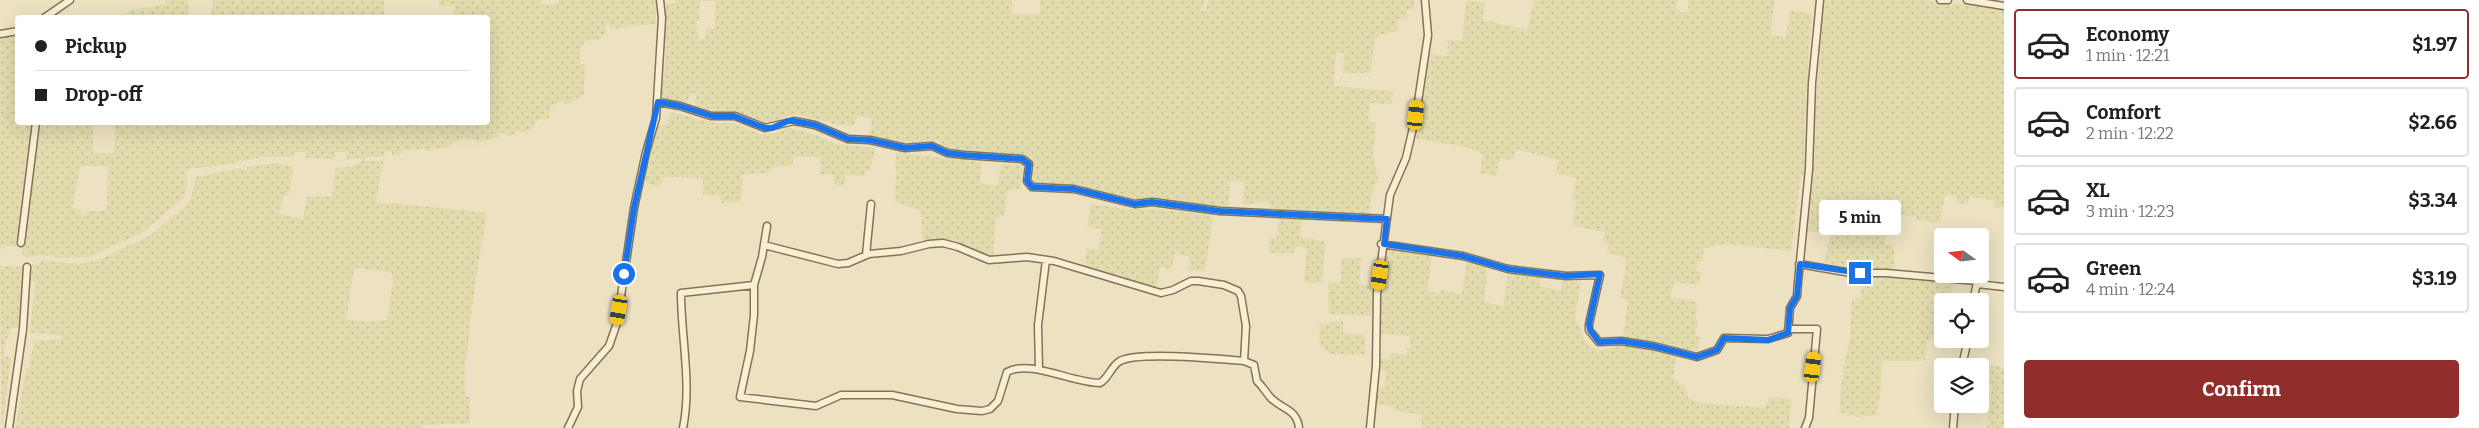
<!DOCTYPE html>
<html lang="en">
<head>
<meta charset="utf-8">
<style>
  :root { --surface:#fff; --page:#f6f6f6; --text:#202124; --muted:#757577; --line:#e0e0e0; --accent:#912e2b }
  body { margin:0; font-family:Bitter,serif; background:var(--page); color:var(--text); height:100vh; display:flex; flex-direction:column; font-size:19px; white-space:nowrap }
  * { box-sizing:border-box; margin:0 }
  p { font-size:16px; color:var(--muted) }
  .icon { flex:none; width:28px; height:28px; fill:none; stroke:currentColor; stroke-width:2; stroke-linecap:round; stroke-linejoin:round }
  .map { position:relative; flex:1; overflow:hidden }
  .drawer { display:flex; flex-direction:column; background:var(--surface); width:475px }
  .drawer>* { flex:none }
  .top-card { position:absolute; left:15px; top:15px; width:475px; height:110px; border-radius:5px; box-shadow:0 5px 20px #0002; display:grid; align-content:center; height:110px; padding:0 20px; background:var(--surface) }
  .needle { width:32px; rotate:285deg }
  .controls { position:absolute; left:1934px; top:228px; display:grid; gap:10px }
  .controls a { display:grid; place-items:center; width:55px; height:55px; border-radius:5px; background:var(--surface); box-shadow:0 5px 20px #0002; font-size:25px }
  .end { position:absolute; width:22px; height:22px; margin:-11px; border:6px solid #1a73e8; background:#fff; box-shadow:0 0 0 2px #fff }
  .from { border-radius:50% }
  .bubble { position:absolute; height:35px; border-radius:5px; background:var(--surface); box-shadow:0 5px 20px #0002; font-size:16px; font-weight:700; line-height:35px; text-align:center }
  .car { position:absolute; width:15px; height:30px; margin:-15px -8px; border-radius:6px; box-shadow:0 0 4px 1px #0007; background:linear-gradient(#f5c518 24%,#345 0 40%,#f5c518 0 76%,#345 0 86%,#f5c518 0) }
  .top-card b { display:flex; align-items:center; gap:18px; height:48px; font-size:19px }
  .top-card b+b { border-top:1px solid var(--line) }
  .top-card i { width:12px; height:12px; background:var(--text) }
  ul { padding:9px 0 0; list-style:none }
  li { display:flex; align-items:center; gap:15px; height:70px; margin:0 10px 8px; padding:0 10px; border:2px solid var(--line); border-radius:5px }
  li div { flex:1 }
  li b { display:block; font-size:19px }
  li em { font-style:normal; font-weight:700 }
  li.current { border-color:var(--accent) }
  li>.icon { width:45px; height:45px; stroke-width:1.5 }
  .button { display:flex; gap:10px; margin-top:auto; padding:10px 20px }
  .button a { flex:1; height:58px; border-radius:5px; background:var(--accent); color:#fff; font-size:20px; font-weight:700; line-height:58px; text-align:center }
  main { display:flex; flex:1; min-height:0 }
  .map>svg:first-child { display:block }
</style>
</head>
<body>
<main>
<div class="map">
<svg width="2004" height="428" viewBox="0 0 2004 428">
  <defs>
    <pattern id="farmland-dots" width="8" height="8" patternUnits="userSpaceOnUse" patternTransform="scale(1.25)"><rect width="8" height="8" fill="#e1dbae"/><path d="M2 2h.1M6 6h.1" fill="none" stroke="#c2bc95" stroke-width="1.8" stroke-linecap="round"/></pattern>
  </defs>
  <rect width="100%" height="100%" fill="#ece1c1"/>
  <!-- farmland -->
  <path fill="url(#farmland-dots)" fill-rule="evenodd" d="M165,0h23l1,17h-68l9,-7 35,-5z
    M213,0h171v17h-173z
    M439,0h103v4h13l3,-1v-3h97l1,2v22l-46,5 -1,-6 -3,1v8l-6,7 -15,2 -5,7v16h5l-1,30 -17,11 -5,-4 -12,6 -1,11 -11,2 -5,8 -7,4 -9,-1 -2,4 -7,1 -7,-4 -3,5 -18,5 -13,-4 -14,4 -4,5 -18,2 -2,3 -4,-3 -23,1 -1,5h-9v-4h-7l-1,6h-19v4h18l-7,41 9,2 8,-1 94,10 -12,71 -10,84v28l5,1 -1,26 -46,2 -1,3h-406l10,-59 3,-1 5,-27 28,-2v-2l-10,-3 -22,-1 5,-51 -5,-1v-16l15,-4 36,3 18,-4 50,-24 36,-30 6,-8 5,-21 46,-9v2h5v-3l29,-4 16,3 1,4 -4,25h-5l-5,19 24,5 4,-22h25l3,-29 14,-1 12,-4 1,-5 -15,1 -1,-7h-11v7l-30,-1v-6h-10l-2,5h-31l-37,8 -37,4 -3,5 3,7 -4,17 -44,36 -52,23 -27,1 -21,-3 -12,2 -6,-1 15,-133h56v30h21l1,-30 373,-1v-104l-34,-1v-11h-15zM80,166h28l-1,45h-20l-2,5 -4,-2v-4l-9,-2zM357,268l34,4 2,10 -6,38 -20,2 -21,-3 8,-49z
    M676,0h336v14h28v-14h165l-5,10 6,2 2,-12h206v10h-7l-1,9h-8l-1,12 -17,4 -6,5 -3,33h-28l1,-20h-8l-2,33 59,6 -1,12 -22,-1 -2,19 8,1 -3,31 5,25 -6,14 -3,22 -99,-4v-7l-8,-2 -19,3 1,-23 -14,-1 -2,28 -91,-7 -57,-15 -44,-1 -7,-5 3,-17 -5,-6 -80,-8 -7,-2 1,-6 -5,-1 -1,3 -28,2 -37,-8 2,-20 -15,-2 -3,10 -18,-2 -40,-9 -13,2 -9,7 -12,1 -18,-9 -24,-1 -26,-5 2,-16 -6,-1 -3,11 -26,-6 4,-33 1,-62h10zM700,1h15v28l-9,-1 -1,11h-7l-2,-18h3z
    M1534,0h143l-1,9 7,4 5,-3v-10h86l-3,35 15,2 4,-27 22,4 -4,48 -4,95 3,1 -3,17 -3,2 -10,74 -66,-7 -21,4 -2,13h-4l-2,10 5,1 -2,13 -25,-3 -4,15 27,5 -1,15 2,6 -3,13 5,2 -3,12 -10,1 -64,-12 5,-38 -8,-3 7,-39 -20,-7 2,-8 -6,-1 2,-11 -32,-6 3,-24 -4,-2 4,-22 -20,-5 3,-13 -43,-11 -3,12 -13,-3 -4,18 -16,-3 3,-19 -17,-7 -52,-9 13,-85 20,3 1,-16 14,1 4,-40 19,2 -2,17 44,10z
    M1824,0h102l13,4h24l41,6v198l-10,-1v-6l-12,-3 -13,-1 -1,7 -11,-1v-7l-12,-1 -5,28 -22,-2 -2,-4 -29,-3 -2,30 9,1v26l-44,-1 -26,-8 7,-28 -25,-3z
    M17,35l1,87 14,1v3l-12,85 -2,35h-17l-1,12v-217l1,-3z
    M670,112l45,11h17l28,11 16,-1 13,-5 28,7 18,9 40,4 -5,22h-4l-2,6 -18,-1 -2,11 -10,-1v-10l-13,-1 -1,-17h-26l-2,9h-14l-6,2 -2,5 -27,1 -2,27 -19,2 -3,-7 -16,-1v-17l-39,-1 -4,10 -14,-4 -2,-5 2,-15 10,-36 11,-3z
    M896,153l86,9 -2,21 17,3 4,-22 19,1 3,2 -3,22 -12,1 -4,26 -8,1 -3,40 -50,-17 -20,2 -2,-31 -26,-9z
    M1091,204l34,5h31l54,6 3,3 -8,53 -17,-1 2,-10 -2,-4 -14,-2 -2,15 -12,-2 -4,22 -72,-22 3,-19 11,2 4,-21 -15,-3z
    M1279,217l23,1 -2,19 25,4 -3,42 -18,-1 3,-34 -11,-2 -2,7h-25v-15h8z
    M1390,248l42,8 -5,35 13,3 1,-4 21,4 5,-33 18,5 2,10 -3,26 19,4 6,-35 33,5 -2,10 21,5 2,-10 18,2 -6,33 9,23 8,8 9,3 18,-5 37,4 21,6 -4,23 12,8 3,12 14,5 63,5 5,-11 21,2 -2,29h-367l-1,-13 -27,-5v-4l-20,-1 1,-17 9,1 2,-18 -9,-1v-12l13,1 1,-6 16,2v-7h3v-12l-32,-3 6,-82z
    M1342,258h20l-3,26 15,3 -3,29 -42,-2 -1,-31 13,-1z
    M0,266l24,1 -3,51 -3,9 -8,2 -1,8 -3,2 -3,17 8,2 -9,70z
    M1862,275l91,6 -2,20h-9v38h18v3l-33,-2 -2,21h-43l-1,31 -5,23 -19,2 -18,-5 5,-48 6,-25 2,-38 9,-4z
    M1343,321v12l22,2v20l-34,-1 -11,-8 -1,-22z
    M1978,363l26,4v61h-17l5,-40 -1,-4 -11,-3v-15h-3z"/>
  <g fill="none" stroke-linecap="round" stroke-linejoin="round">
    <defs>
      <path id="minor" d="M1940,0h8
        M1967,0l37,6
        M44,18l26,-18
        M0,34l18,-3
        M658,102l22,4 31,10h24l30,12 29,-7 21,4 33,14 22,1 35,8 27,-2 15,7 17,2 58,4 7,5 -2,17 5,6 42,2 61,15 17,-2 68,9 167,8
        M767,226l-5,31 -8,28v30l-4,36 -10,46 76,9 25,-11h51l65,14 25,2 8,-2 8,-8 9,-29c23,-13 65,11 93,11 9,-5 11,-17 20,-22 19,-10 100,-2 124,0l10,4 3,16c6,6 8,10 13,16 10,12 27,11 29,31
        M21,243l15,-121
        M1381,244l82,12 45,13 58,7 34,-1 -11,49v6l10,12 22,-1 32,5 44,11 20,-7 7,-12 44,1 20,-6 2,-25 7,-12 1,-14 11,-113 3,-86 8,-83
        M764,245l74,19 10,-1 21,-9 32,-3 28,-7 14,-1 15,4 31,13 38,-3 27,4 107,32 12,-3 18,-9h7l26,4 14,6 3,5 5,30 -2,35
        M866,255l5,-51
        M1980,262v-4
        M1799,264l52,9h35l91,8
        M1977,284l27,3
        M1973,301l6,-27
        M1788,329h29l-8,89 -4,10
        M1962,366l6,-27
        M1039,369l-1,-44 8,-65
        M9,428l14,-99 4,-62
        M568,428l10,-21 -1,-16 3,-12 29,-33 8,-23 17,-115 12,-56 10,-34 6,-100 -2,-18
        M683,428c9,-44 -2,-91 -2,-135l73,-8
        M1370,428l6,-62 1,-73 13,-98 16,-37 10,-43 12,-80 -3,-35
        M1953,428l2,-24"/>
    </defs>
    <!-- minor casing -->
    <use href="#minor" stroke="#857259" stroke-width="9"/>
    <!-- minor -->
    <use href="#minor" stroke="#f7eed3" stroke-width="6"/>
  </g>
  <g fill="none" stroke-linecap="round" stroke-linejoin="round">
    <!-- route -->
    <path stroke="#1a73e8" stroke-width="6" d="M624,274l10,-66 24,-106 22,4 32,10h22l31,12h7l16,-7h6l21,4 33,14 22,1 35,8 27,-2 15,7 17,2 58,4 7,5 -2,17 5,6 42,2 61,15 17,-2 68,9 167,8 -3,25 79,12 45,13 58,7 34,-2 -11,50 1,6 9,12 23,-1 31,5 44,11 20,-7 7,-12 44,2 20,-7 2,-25 7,-12 3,-32 60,9"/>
  </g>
</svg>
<div class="controls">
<a><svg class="needle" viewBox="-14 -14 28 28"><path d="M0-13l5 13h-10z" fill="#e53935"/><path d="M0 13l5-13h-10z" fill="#757577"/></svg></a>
<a><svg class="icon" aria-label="locate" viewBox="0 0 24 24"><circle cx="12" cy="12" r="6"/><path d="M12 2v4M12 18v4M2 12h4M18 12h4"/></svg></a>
<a><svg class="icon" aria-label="layers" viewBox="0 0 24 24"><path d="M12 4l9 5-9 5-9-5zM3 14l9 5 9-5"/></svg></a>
</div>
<i class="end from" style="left:624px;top:274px"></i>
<i class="end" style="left:1860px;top:273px"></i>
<div class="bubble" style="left:1819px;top:200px;width:82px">5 min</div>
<i class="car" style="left:1416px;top:115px;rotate:6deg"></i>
<i class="car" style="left:1380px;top:275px;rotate:189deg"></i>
<i class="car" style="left:619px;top:310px;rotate:189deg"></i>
<i class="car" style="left:1813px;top:367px;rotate:7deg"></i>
<div class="top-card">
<b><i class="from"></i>Pickup</b>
<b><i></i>Drop-off</b>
</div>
</div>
<section class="drawer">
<ul>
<li class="current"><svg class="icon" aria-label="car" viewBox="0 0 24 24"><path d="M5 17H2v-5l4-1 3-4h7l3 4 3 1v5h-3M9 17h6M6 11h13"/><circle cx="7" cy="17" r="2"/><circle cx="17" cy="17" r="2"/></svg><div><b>Economy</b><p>1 min · 12:21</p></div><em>$1.97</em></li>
<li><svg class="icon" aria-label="car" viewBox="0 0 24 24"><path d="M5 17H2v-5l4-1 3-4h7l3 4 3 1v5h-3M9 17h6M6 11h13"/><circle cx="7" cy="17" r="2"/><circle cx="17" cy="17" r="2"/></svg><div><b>Comfort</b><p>2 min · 12:22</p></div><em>$2.66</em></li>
<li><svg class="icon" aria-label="car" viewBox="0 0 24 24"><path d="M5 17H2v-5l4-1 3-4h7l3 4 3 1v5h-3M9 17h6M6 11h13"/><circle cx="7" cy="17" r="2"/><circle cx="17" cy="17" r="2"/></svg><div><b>XL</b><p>3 min · 12:23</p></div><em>$3.34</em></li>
<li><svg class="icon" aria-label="car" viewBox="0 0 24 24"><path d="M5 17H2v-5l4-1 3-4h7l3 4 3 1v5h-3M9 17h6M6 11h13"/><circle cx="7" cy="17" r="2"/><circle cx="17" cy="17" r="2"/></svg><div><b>Green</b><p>4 min · 12:24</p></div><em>$3.19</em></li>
</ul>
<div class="button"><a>Confirm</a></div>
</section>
</main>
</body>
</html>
